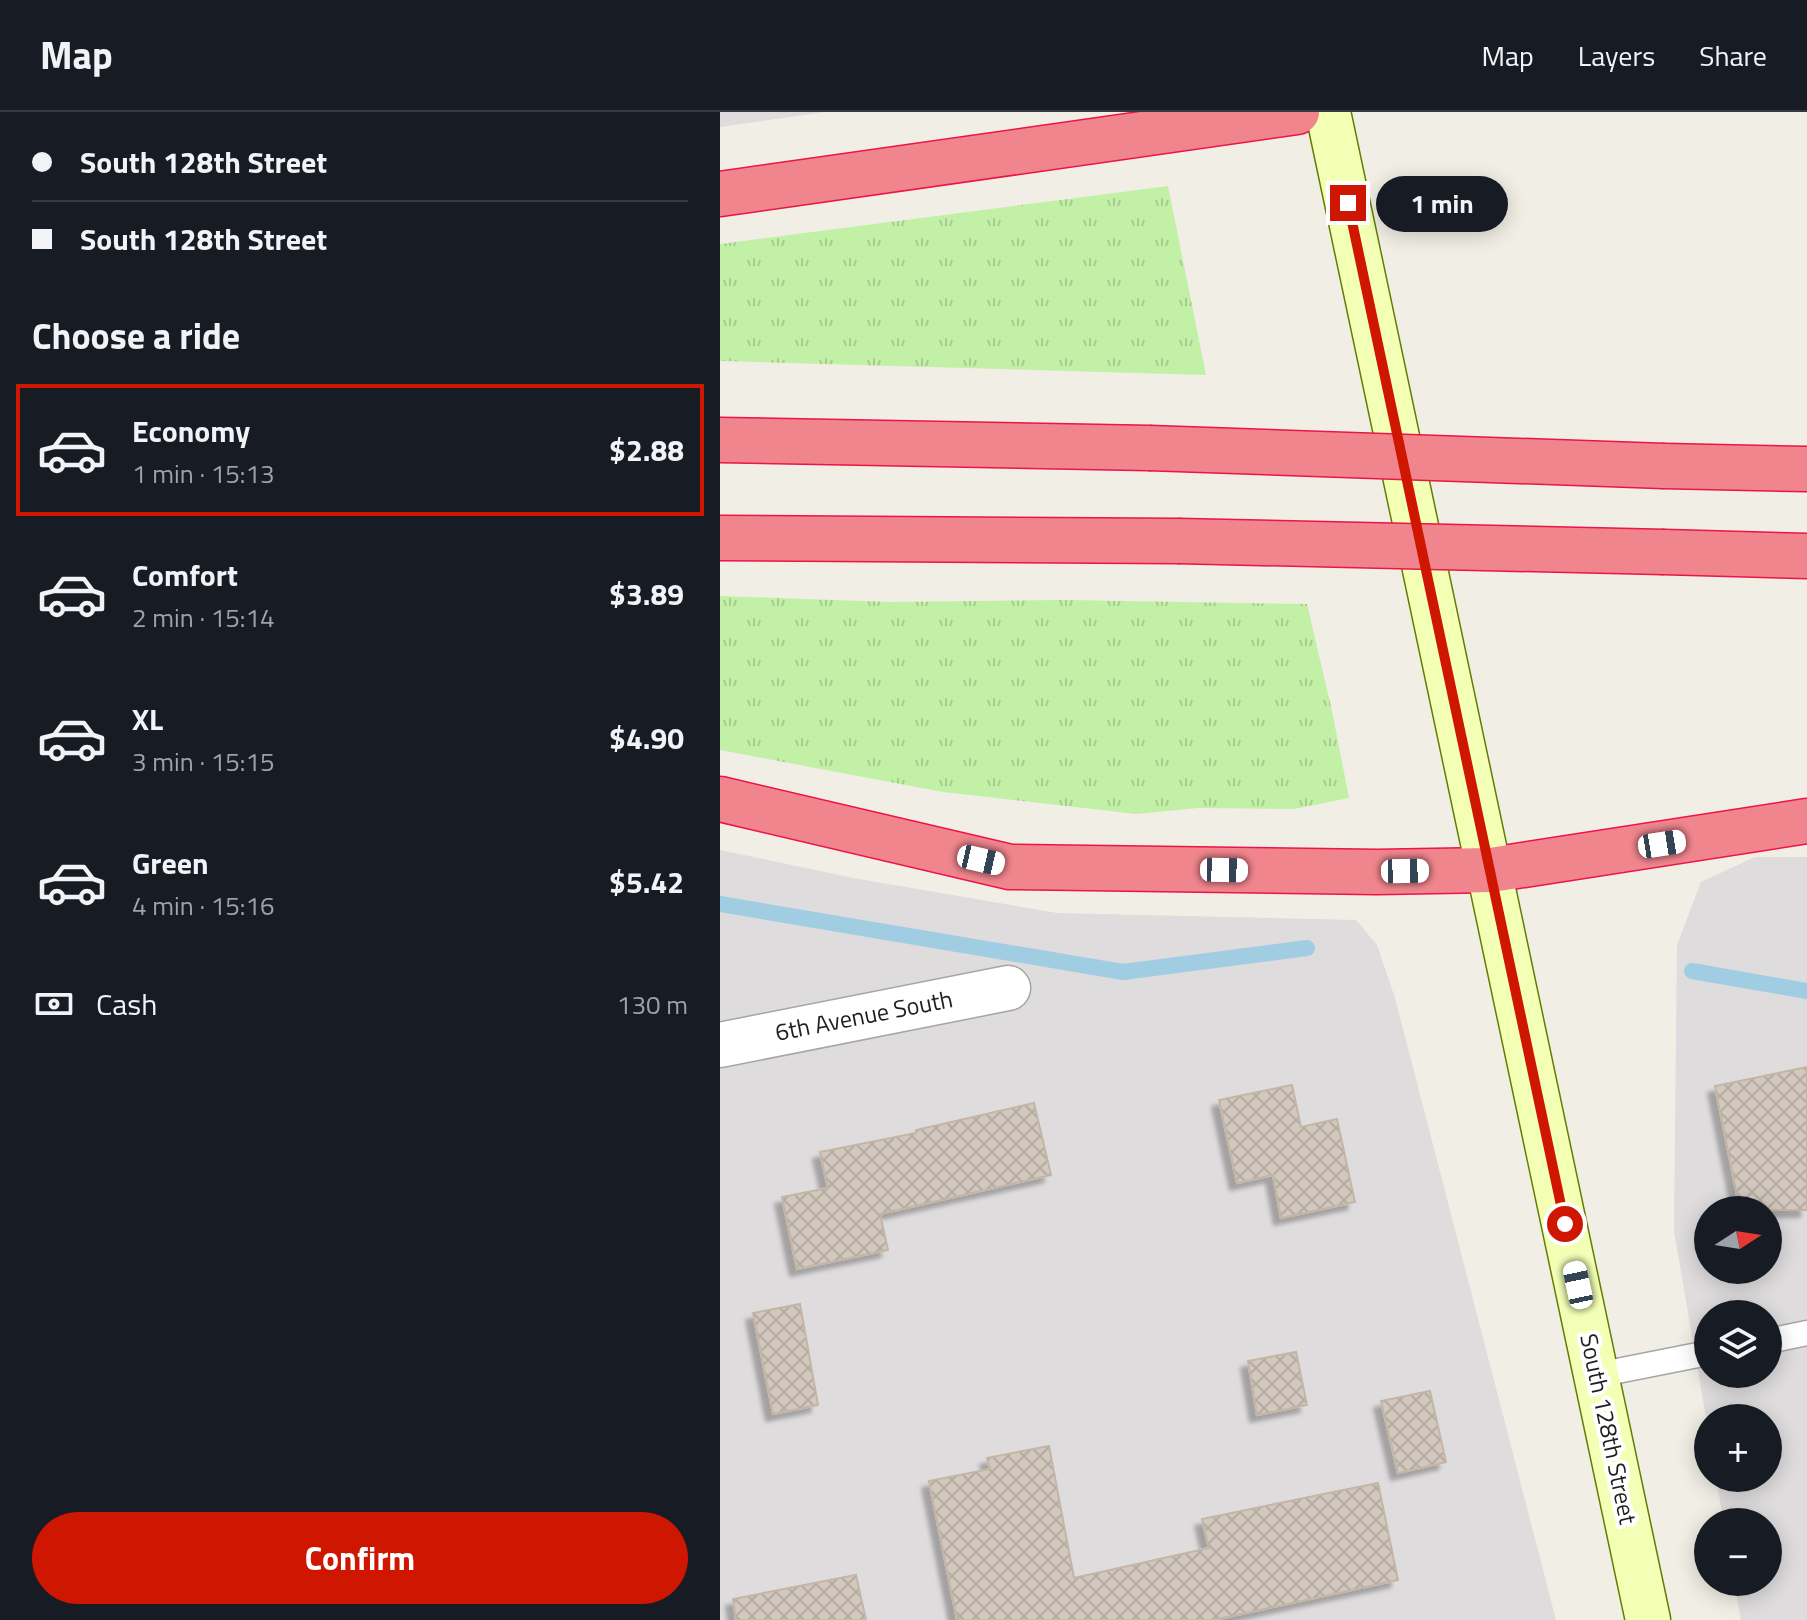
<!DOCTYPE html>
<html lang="en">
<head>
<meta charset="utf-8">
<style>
  :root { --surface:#171b24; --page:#242831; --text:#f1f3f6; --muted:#9ea1a6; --line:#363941; --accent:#cf1600 }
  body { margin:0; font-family:"Titillium Web",sans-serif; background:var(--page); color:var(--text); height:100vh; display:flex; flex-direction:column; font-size:30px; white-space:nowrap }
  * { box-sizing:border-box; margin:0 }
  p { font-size:26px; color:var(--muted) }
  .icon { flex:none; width:44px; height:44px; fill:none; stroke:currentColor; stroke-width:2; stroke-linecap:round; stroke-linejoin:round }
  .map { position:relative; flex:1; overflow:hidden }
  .details { display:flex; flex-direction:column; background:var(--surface); width:720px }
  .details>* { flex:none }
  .guide { display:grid; align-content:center; height:176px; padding:0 32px; background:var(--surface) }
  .needle { width:52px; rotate:78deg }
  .controls { position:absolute; left:974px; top:1084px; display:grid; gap:16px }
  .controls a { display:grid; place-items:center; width:88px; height:88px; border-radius:50%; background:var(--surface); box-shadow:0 4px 20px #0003; font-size:40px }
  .end { position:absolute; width:36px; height:36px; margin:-18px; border:10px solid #cf1600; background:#fff; box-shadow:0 0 0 4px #fff }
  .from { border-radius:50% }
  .bubble { position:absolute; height:56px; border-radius:28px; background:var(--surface); box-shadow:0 4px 20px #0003; font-size:26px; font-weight:700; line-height:56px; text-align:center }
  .car { position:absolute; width:24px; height:48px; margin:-24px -12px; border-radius:10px; box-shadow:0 0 6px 2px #0007; background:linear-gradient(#fff 24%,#345 0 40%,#fff 0 76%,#345 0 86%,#fff 0) }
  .guide b { display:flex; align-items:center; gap:28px; height:76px; font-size:30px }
  .guide b+b { border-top:2px solid var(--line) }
  .guide i { width:20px; height:20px; background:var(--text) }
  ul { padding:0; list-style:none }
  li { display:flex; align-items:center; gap:24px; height:132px; margin:0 16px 12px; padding:0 16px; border:4px solid transparent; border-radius:0px }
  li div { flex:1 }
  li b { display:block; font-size:30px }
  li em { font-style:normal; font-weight:700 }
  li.active { border-color:var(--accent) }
  li>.icon { width:72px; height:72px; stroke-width:1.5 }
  h2 { padding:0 32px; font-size:36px; line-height:96px }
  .pay { display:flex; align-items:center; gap:20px; height:88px; padding:0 32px; font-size:30px }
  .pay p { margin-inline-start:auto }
  .button { display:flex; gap:16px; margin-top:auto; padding:16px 32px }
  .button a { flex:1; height:92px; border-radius:48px; background:var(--accent); color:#fff; font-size:32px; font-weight:700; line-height:92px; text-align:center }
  header { display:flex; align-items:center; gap:48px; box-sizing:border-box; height:112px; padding:0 40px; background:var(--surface); border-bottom:2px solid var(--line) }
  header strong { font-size:38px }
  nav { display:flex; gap:44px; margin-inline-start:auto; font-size:28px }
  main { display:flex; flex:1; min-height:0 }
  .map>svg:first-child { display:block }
</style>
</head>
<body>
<header>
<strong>Map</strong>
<nav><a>Map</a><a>Layers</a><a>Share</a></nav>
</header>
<main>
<section class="details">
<div class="guide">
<b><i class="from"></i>South 128th Street</b>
<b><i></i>South 128th Street</b>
</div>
<h2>Choose a ride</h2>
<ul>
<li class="active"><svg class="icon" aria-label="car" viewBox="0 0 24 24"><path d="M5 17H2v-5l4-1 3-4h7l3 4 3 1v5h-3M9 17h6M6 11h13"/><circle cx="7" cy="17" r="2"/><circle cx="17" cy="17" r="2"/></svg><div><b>Economy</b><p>1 min · 15:13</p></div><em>$2.88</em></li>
<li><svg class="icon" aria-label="car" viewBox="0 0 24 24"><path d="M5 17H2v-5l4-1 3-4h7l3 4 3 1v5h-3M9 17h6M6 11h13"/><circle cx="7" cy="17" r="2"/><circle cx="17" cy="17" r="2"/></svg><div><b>Comfort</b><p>2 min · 15:14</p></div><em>$3.89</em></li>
<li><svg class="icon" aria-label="car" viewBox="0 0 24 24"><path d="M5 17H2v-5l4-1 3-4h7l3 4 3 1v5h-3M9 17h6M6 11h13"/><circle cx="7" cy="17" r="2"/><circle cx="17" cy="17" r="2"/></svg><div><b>XL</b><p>3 min · 15:15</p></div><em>$4.90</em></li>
<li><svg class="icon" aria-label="car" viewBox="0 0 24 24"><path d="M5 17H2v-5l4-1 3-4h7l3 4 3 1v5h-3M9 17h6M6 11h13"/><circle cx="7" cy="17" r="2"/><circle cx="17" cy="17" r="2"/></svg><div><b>Green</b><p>4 min · 15:16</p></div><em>$5.42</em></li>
</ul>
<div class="pay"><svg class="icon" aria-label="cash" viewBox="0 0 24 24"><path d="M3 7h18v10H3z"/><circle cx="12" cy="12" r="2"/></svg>Cash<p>130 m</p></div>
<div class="button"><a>Confirm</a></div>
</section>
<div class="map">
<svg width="1087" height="1508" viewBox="0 0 1087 1508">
  <defs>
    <pattern id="grass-tufts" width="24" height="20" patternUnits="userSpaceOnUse" patternTransform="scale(2)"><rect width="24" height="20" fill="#c2f0a6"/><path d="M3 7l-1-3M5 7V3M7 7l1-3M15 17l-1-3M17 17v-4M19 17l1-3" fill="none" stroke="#a6cd8e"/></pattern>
    <pattern id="building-cross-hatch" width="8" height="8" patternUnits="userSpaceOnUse" patternTransform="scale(2)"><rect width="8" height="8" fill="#d2c8bd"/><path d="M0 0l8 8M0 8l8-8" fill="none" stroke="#b4aba2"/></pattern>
    <filter id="shadow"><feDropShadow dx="-7" dy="7" stdDeviation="2" flood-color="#0004"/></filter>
  </defs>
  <rect width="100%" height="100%" fill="#f1eee5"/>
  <!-- residential -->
  <path fill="#dedcdc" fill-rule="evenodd" d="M0,0h105l-105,15z
    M0,738l133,28 204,35 299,7 21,25 18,53 161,622h-836z
    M1035,745h52v763h-66l-7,-38h34v-60h-44l-8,-44h52v-60h-60v11l-34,-198 3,-286 24,-63zM988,1098h60v60h-60zM988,1202h60v60h-60z"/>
  <!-- grass -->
  <path fill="url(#grass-tufts)" d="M448,74l38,189 -486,-14v-117z
    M0,484l171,6 172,-2 244,4 25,107 17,87 -55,11 -96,-1 -62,6 -193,-22 -223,-42z"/>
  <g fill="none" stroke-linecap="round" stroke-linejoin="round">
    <!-- stream -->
    <path stroke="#a1cde3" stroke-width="16" d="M0,792l403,68 184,-24
      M972,859l115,20"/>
  </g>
  <!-- building -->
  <path fill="url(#building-cross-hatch)" stroke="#c4b6a5" stroke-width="2" filter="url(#shadow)" d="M1087,955v143h-67l-25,-124z
    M572,973l9,42 36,-8 18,83 -74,16 -8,-43 -36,8 -18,-83z
    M314,991l17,72 -171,39 8,36 -91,19 -15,-72 46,-9 -8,-36 96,-19v-3z
    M80,1192l18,101 -45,9 -20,-101z
    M576,1240l11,53 -50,10 -9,-54z
    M710,1279l16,71 -48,11 -17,-72z
    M329,1334l25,132 135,-30 -7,-29 176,-36 20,97 -184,40h-257l-28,-139 61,-12 -3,-11z
    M136,1463l10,45h-130l-3,-21z"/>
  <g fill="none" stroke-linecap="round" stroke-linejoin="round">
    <defs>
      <path id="service" d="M1048,1229l39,-8
        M877,1263l111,-22"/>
      <path id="minor" d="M0,933l288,-57"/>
      <path id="secondary" d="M608,0l320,1508"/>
      <path id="motorway" d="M0,82l577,-82
        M0,328l429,8
        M944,354l143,3
        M0,426l458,3
        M944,440l143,4
        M0,687l290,68 367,5 114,-2 316,-49"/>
    </defs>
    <!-- service casing -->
    <use href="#service" stroke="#a6a6a6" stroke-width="27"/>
    <!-- minor casing -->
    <use href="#minor" stroke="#a6a6a6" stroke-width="47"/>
    <!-- secondary casing -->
    <use href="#secondary" stroke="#627d00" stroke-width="47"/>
    <!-- motorway casing -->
    <use href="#motorway" stroke="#ed1447" stroke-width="47"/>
    <!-- service -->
    <use href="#service" stroke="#fff" stroke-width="24"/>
    <!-- minor -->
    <use href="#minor" stroke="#fff" stroke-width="44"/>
    <!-- secondary -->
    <use href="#secondary" stroke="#f3ffb5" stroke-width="44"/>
    <!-- motorway -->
    <use href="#motorway" stroke="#f0858d" stroke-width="44"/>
    <defs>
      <path id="motorway-bridge" d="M429,336l515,18
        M458,429l486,11"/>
    </defs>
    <!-- motorway-bridge casing -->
    <use href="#motorway-bridge" stroke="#ed1447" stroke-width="47" stroke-linecap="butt"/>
    <!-- motorway-bridge -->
    <use href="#motorway-bridge" stroke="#f0858d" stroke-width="44"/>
  </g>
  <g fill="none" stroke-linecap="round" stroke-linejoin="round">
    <!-- route -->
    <path stroke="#cf1600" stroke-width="10" d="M628,91l217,1021"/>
  </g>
  <g text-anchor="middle" stroke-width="8" stroke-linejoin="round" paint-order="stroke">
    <!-- street labels -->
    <g font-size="24" fill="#1f1f1f" stroke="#fff">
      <text transform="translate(144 904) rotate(-11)" y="8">6th Avenue South</text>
      <text transform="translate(888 1317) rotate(78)" y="8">South 128th Street</text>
    </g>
  </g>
</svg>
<div class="controls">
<a><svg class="needle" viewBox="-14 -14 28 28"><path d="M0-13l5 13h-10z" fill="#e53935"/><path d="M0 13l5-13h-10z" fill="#9ea1a6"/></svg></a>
<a><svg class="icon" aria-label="layers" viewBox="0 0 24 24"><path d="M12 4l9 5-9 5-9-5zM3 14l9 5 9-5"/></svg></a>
<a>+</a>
<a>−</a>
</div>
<i class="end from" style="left:845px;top:1112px"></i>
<i class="end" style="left:628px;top:91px"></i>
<div class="bubble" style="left:656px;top:64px;width:132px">1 min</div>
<i class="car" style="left:942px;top:732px;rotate:81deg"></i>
<i class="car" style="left:261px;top:748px;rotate:103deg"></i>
<i class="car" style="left:504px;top:758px;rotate:91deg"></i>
<i class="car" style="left:685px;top:759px;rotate:89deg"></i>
<i class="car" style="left:858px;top:1173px;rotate:348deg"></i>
</div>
</main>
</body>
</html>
